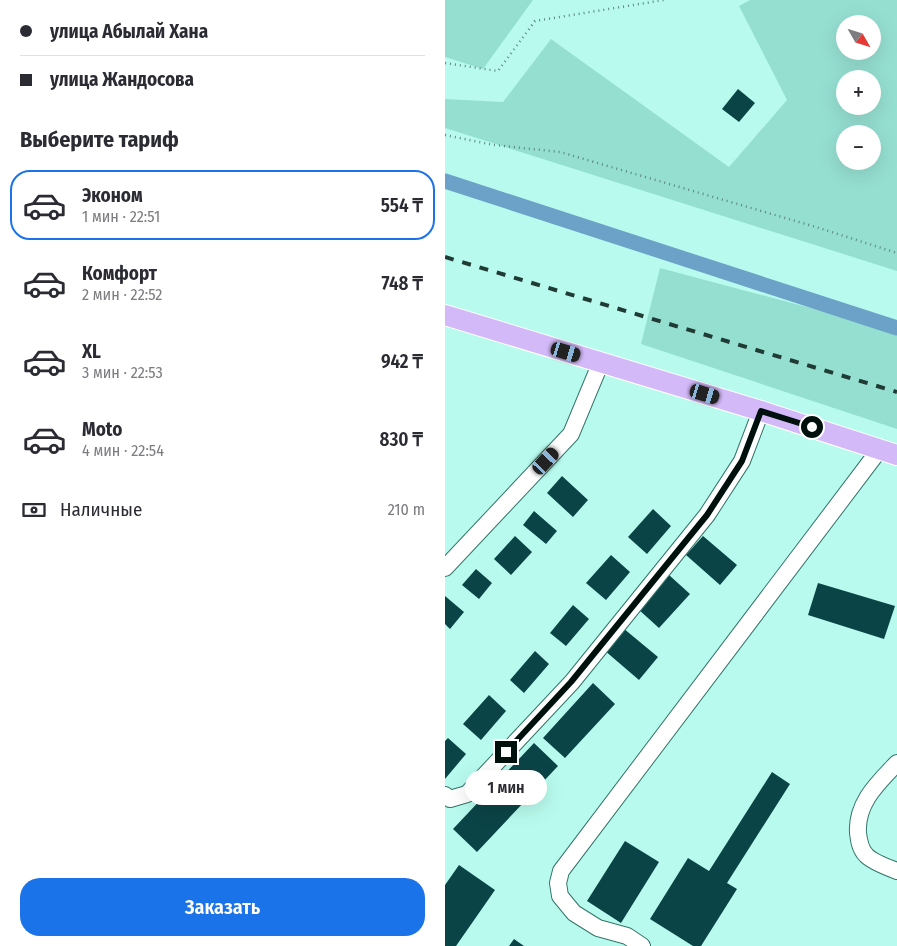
<!DOCTYPE html>
<html lang="ru">
<head>
<meta charset="utf-8">
<style>
  :root { --surface:#fff; --page:#f7f7f7; --text:#2b2b33; --muted:#7c7c81; --line:#e1e1e2; --accent:#1a73e8 }
  body { margin:0; font-family:"Fira Sans Condensed",sans-serif; background:var(--page); color:var(--text); height:100vh; display:flex; flex-direction:column; font-size:19px; white-space:nowrap }
  * { box-sizing:border-box; margin:0 }
  p { font-size:16px; color:var(--muted) }
  .icon { flex:none; width:28px; height:28px; fill:none; stroke:currentColor; stroke-width:2; stroke-linecap:round; stroke-linejoin:round }
  .map { position:relative; flex:1; overflow:hidden }
  .details { display:flex; flex-direction:column; background:var(--surface); width:445px }
  .details>* { flex:none }
  .guide { display:grid; align-content:center; height:110px; padding:0 20px; background:var(--surface) }
  .needle { width:32px; rotate:129deg }
  .tools { position:absolute; left:391px; top:15px; display:grid; gap:10px }
  .tools a { display:grid; place-items:center; width:45px; height:45px; border-radius:50%; background:var(--surface); box-shadow:0 5px 20px #0002; font-size:25px }
  .end { position:absolute; width:22px; height:22px; margin:-11px; border:6px solid #00110d; background:#fff; box-shadow:0 0 0 2px #fff }
  .from { border-radius:50% }
  .bubble { position:absolute; height:35px; border-radius:18px; background:var(--surface); box-shadow:0 5px 20px #0002; font-size:16px; font-weight:600; line-height:35px; text-align:center }
  .car { position:absolute; width:15px; height:30px; margin:-15px -8px; border-radius:6px; box-shadow:0 0 4px 1px #0007; background:linear-gradient(#222 24%,#8ab4d8 0 40%,#222 0 76%,#8ab4d8 0 86%,#222 0) }
  .guide b { display:flex; align-items:center; gap:18px; height:48px; font-size:19px }
  .guide b+b { border-top:1px solid var(--line) }
  .guide i { width:12px; height:12px; background:var(--text) }
  ul { padding:0; list-style:none }
  li { display:flex; align-items:center; gap:15px; height:70px; margin:0 10px 8px; padding:0 10px; border:2px solid transparent; border-radius:20px }
  li div { flex:1 }
  li b { display:block; font-size:19px }
  li em { font-style:normal; font-weight:600 }
  li.current { border-color:var(--accent) }
  li>.icon { width:45px; height:45px; stroke-width:1.5 }
  h2 { padding:0 20px; font-size:22px; line-height:60px }
  .pay { display:flex; align-items:center; gap:12px; height:55px; padding:0 20px; font-size:19px }
  .pay p { margin-inline-start:auto }
  .primary-button { display:flex; gap:10px; margin-top:auto; padding:10px 20px }
  .primary-button a { flex:1; height:58px; border-radius:20px; background:var(--accent); color:#fff; font-size:20px; font-weight:600; line-height:58px; text-align:center }
  main { display:flex; flex:1; min-height:0 }
  .map>svg:first-child { display:block }
</style>
</head>
<body>
<main>
<section class="details">
<div class="guide">
<b><i class="from"></i>улица Абылай Хана</b>
<b><i></i>улица Жандосова</b>
</div>
<h2>Выберите тариф</h2>
<ul>
<li class="current"><svg class="icon" aria-label="car" viewBox="0 0 24 24"><path d="M5 17H2v-5l4-1 3-4h7l3 4 3 1v5h-3M9 17h6M6 11h13"/><circle cx="7" cy="17" r="2"/><circle cx="17" cy="17" r="2"/></svg><div><b>Эконом</b><p>1 мин · 22:51</p></div><em>554 ₸</em></li>
<li><svg class="icon" aria-label="car" viewBox="0 0 24 24"><path d="M5 17H2v-5l4-1 3-4h7l3 4 3 1v5h-3M9 17h6M6 11h13"/><circle cx="7" cy="17" r="2"/><circle cx="17" cy="17" r="2"/></svg><div><b>Комфорт</b><p>2 мин · 22:52</p></div><em>748 ₸</em></li>
<li><svg class="icon" aria-label="car" viewBox="0 0 24 24"><path d="M5 17H2v-5l4-1 3-4h7l3 4 3 1v5h-3M9 17h6M6 11h13"/><circle cx="7" cy="17" r="2"/><circle cx="17" cy="17" r="2"/></svg><div><b>XL</b><p>3 мин · 22:53</p></div><em>942 ₸</em></li>
<li><svg class="icon" aria-label="car" viewBox="0 0 24 24"><path d="M5 17H2v-5l4-1 3-4h7l3 4 3 1v5h-3M9 17h6M6 11h13"/><circle cx="7" cy="17" r="2"/><circle cx="17" cy="17" r="2"/></svg><div><b>Moto</b><p>4 мин · 22:54</p></div><em>830 ₸</em></li>
</ul>
<div class="pay"><svg class="icon" aria-label="cash" viewBox="0 0 24 24"><path d="M3 7h18v10H3z"/><circle cx="12" cy="12" r="2"/></svg>Наличные<p>210 m</p></div>
<div class="primary-button"><a>Заказать</a></div>
</section>
<div class="map">
<svg width="452" height="946" viewBox="0 0 452 946">
  <rect width="100%" height="100%" fill="#b8fbee"/>
  <!-- green -->
  <path fill="#95dfd1" fill-rule="evenodd" d="M0,0h88l-50,69 -38,-12z
    M305,0h147v271l-452,-143v-29l58,3 48,-63 178,128 58,-67 -48,-94zM400,24h28v27h-28zM400,79h28v27h-28zM400,134h28v27h-28z
    M215,268l237,63v98l-256,-85z"/>
  <g fill="none" stroke-linecap="round" stroke-linejoin="round">
    <!-- canal -->
    <path stroke="#6ca1c8" stroke-width="15" d="M0,181l452,147"/>
  </g>
  <!-- building -->
  <path fill="#0b4447" d="M293,89l17,14 -16,19 -17,-13z
    M117,476l26,24 -15,17 -26,-24z
    M208,509l18,17 -24,28 -19,-17z
    M89,511l23,20 -11,13 -23,-19z
    M70,536l17,16 -21,23 -17,-16z
    M258,536l34,29 -17,20 -34,-30z
    M166,555l19,17 -24,28 -20,-17z
    M31,569l16,14 -13,16 -17,-14z
    M224,575l21,19 -31,34 -21,-19z
    M373,583l77,23 -11,33 -76,-24z
    M0,596l19,16 -14,17 -5,-5z
    M128,605l16,14 -23,27 -16,-13z
    M178,628l35,29 -19,23 -35,-30z
    M90,651l14,13 -25,29 -14,-13z
    M148,683l22,21 -50,54 -22,-20z
    M44,695l17,16 -25,29 -18,-16z
    M3,738l18,16 -21,25v-38z
    M89,743l24,23 -81,86 -24,-23z
    M327,772l18,12 -63,99 10,6 -36,57h-8l-43,-27 38,-61 21,13z
    M180,841l34,21 -38,61 -34,-22z
    M14,865l36,25 -39,56h-11v-61z
    M69,939l10,7h-15z"/>
  <g fill="none" stroke-linecap="round" stroke-linejoin="round">
    <defs>
      <path id="minor" d="M0,568l126,-134 30,-72
        M452,763c-19,20 -41,40 -39,70 1,8 2,16 8,22 5,6 23,13 31,16
        M0,795l5,4 17,-5 105,-112 135,-167 35,-54 19,-50
        M197,946l-15,-10 -29,-8 -24,-15 -14,-17 -2,-13 3,-12 319,-422"/>
      <path id="major" d="M0,315l316,96 136,44"/>
    </defs>
    <!-- minor casing -->
    <use href="#minor" stroke="#34756a" stroke-width="18"/>
    <!-- major casing -->
    <use href="#major" stroke="#fff" stroke-width="22"/>
    <!-- path -->
    <path stroke="#5c867d" stroke-width="2.5" stroke-dasharray="1 4" stroke-linecap="butt" d="M0,63l53,8 37,-50 129,-21
      M0,135l49,10 66,7 256,75 81,26"/>
    <!-- minor -->
    <use href="#minor" stroke="#fff" stroke-width="16"/>
    <!-- major -->
    <use href="#major" stroke="#d3b9f8" stroke-width="20"/>
    <!-- rail -->
    <path stroke="#203a34" stroke-width="4" stroke-dasharray="9 9" stroke-linecap="butt" d="M0,257l452,135"/>
  </g>
  <g fill="none" stroke-linecap="round" stroke-linejoin="round">
    <!-- route -->
    <path stroke="#00110d" stroke-width="6" d="M61,752l65,-70 136,-167 35,-54 19,-50 51,16"/>
  </g>
</svg>
<div class="tools">
<a><svg class="needle" viewBox="-14 -14 28 28"><path d="M0-13l5 13h-10z" fill="#e53935"/><path d="M0 13l5-13h-10z" fill="#7c7c81"/></svg></a>
<a>+</a>
<a>−</a>
</div>
<i class="end from" style="left:367px;top:427px"></i>
<i class="end" style="left:61px;top:752px"></i>
<div class="bubble" style="left:20px;top:770px;width:82px">1 мин</div>
<i class="car" style="left:121px;top:352px;rotate:107deg"></i>
<i class="car" style="left:260px;top:394px;rotate:107deg"></i>
<i class="car" style="left:101px;top:461px;rotate:43deg"></i>
</div>
</main>
</body>
</html>
